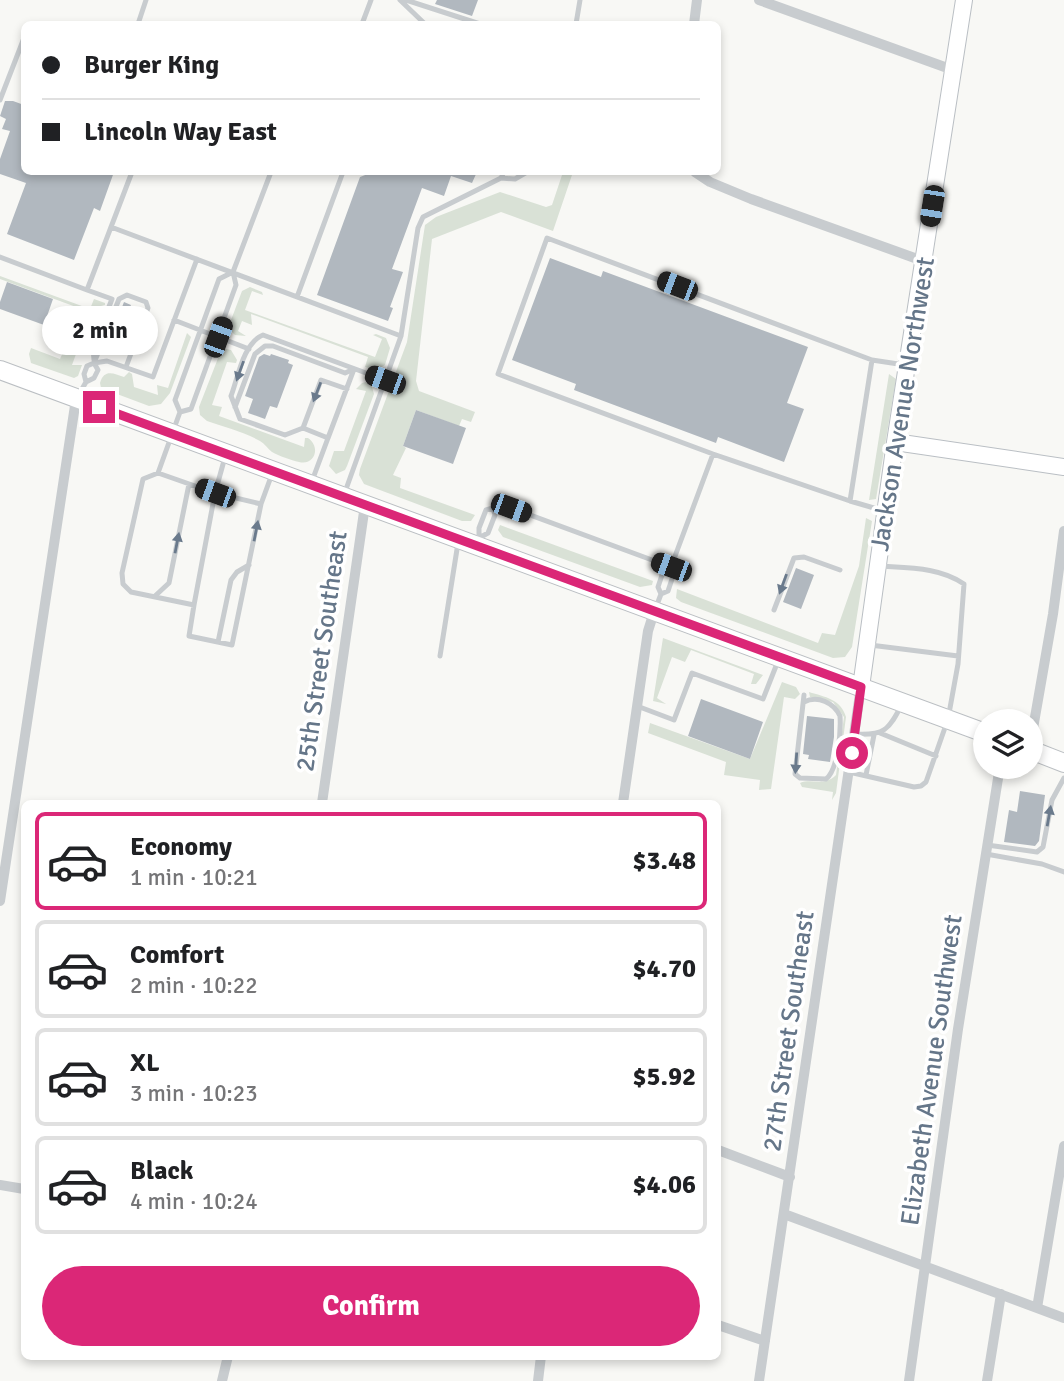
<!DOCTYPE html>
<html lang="en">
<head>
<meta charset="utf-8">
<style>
  :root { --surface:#fff; --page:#f6f6f6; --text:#202124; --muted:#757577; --line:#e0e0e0; --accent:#db2777 }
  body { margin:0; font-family:Signika,sans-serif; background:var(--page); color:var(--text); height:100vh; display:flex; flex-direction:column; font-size:26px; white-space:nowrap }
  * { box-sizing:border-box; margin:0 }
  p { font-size:23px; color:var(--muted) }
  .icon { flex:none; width:38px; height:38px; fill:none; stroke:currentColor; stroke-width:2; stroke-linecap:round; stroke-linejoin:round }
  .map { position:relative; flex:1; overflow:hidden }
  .details { position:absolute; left:21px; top:800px; width:700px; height:560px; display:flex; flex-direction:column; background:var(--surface); border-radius:10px; box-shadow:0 4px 10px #0003 }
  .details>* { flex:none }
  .guide { position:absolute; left:21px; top:21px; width:700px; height:154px; border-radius:10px; box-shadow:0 4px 10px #0003; display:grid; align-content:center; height:154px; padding:0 21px; background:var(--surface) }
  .controls { position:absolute; left:973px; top:709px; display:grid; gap:14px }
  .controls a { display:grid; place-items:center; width:70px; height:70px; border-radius:50%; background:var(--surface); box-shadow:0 4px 10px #0003; font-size:35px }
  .end { position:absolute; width:32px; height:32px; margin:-16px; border:9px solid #db2777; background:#fff; box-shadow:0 0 0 4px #fff }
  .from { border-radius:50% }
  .bubble { position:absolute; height:49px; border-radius:24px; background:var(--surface); box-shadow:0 4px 10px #0003; font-size:23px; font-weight:700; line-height:49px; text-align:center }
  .car { position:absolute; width:21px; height:42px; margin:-21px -10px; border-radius:9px; box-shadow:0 0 5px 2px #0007; background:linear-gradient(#222 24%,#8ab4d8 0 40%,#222 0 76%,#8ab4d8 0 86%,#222 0) }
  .guide b { display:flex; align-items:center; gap:24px; height:66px; font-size:26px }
  .guide b+b { border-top:2px solid var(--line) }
  .guide i { width:18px; height:18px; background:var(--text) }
  ul { padding:12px 0 0; list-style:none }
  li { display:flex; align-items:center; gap:21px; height:98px; margin:0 14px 10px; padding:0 7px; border:4px solid var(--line); border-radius:10px }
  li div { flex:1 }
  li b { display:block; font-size:26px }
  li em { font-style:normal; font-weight:700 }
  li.current { border-color:var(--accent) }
  li>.icon { width:63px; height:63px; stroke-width:1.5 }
  .primary-button { display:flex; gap:14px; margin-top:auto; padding:14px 21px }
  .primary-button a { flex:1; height:80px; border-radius:42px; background:var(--accent); color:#fff; font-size:28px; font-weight:700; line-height:80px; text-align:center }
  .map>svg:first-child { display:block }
</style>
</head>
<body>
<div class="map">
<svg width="1064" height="1381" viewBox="0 0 1064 1381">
  <rect width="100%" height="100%" fill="#f8f8f5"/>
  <!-- green -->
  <path fill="#d9e1d6" d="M563,172h10l-20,59 -52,-19 -69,27 -16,142 3,10 56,21 -4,10 -9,-3 -3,7 -43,-16 -13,36 3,2 -13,27 8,3 -1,10 75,27 -4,6h-9l-98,-37 -5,-9 1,-6 47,-127 18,-117 11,-8 64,-25 46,15 6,-2z
    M0,276l90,33 4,-10 11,4v2l-12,3 -21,57h10l-4,11 -4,2 -43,-15 -2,-9 2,-6 29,11 4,-9 8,3 15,-42 -87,-32z
    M250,287l12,5 1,3 -11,-4 -7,19 130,47 7,-18 -9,-4 3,-1 10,4 4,10 -5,17 -8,5 -12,-3 3,-10 -117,-43 1,11 -10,-4 -4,10 8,5 -11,-1 -7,-7 14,-37z
    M187,333l4,4 -21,56 -9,11 -12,2 -48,-18 -1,-5c4,-14 13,-10 24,-6l5,-5 3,2 2,13 24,8 -1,-10 11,3z
    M222,348l9,2 6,10 -1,3 -9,-1 -15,43 10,2 -3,9 85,31 1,-9h3c13,9 7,28 -9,24 -8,-2 -20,-6 -27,-10 -4,-3 -7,-8 -12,-11 -16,-9 -36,-14 -53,-20l-7,-6 -1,-8z
    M889,374l7,5 -20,120 -7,1z
    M366,382l6,5 2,7 -27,72 -2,4 -9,4 -7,-8 5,-15h10l22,-60 -10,-2 6,-6z
    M866,518l6,3 -20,126 -7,10 -12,1 -152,-56 -5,-4 1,-9 141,54 4,-10 13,2 24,-69z
    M500,525l153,56 -1,4 -12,2 -137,-50 -5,-7z
    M663,638l100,37 -7,9h-5l3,-10 -63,-24 -6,12 -13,-5 -15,41 9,6 -13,-3z
    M782,682l14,5 4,7 -5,5 -11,-2 -13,92 -12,1 1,-10 -36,-5 2,-13 -78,-29 2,-10 100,36z
    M809,692c16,5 32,7 37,25l-10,76 -4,7 1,-8 -31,-5 -2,-4c12,-5 24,4 36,-8l8,-58 -11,-15 -23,-5z"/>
  <!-- building -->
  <path fill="#b1b8bf" d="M437,0h41l-6,16 -37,-12z
    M5,101h8l11,4v67h90l-14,39 -6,-3 -20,52 -67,-26 19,-51 -26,-9v-15l10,-28 -8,-2 4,-10 -6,-3z
    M373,172h104l-5,11 -21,-7 -7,20 -22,-8 -30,81 11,3 -13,35 3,1 -5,13 -71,-26 43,-118z
    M550,258l51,19 2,-6 205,76 -21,56 17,6 -20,53 -66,-25 -2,6 -142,-53 2,-6 -64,-24z
    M7,282l46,17 -9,26 -44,-16v-7z
    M124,302l7,3 -2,5 10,3 -16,38 -16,-6z
    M264,354l6,2 1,-2 18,6 -1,3 5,2 -16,43 -7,-2 -5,13 -17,-6 5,-14 -8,-3 14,-39z
    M416,410l50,18 -13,36 -50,-18z
    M796,568l18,7 -13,34 -18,-7z
    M701,699l62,23 -13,37 -62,-23z
    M807,716l27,3v18l-4,25 -22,-3 1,-4 -6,-1z
    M1020,791l25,4 -6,46 -4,5 -31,-4 5,-32 8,2z"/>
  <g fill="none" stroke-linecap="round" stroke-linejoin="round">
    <defs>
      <path id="secondary" d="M895,442l169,25
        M861,687l34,-245 69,-442"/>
      <path id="primary" d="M0,370l985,363
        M1031,750l33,13"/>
    </defs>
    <!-- secondary casing -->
    <use href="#secondary" stroke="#babfc4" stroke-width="18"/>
    <!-- primary casing -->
    <use href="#primary" stroke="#bbbfc3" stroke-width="20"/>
    <!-- lane -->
    <path stroke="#c8cccf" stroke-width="5" d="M400,0l25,24
      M406,0l74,24
      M138,24l8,-24
      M362,24l9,-24
      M576,24l4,-24
      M0,100l24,-62
      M501,178l14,1 12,-7
      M111,227l290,109
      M0,257l87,33 45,-118
      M233,272l38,-100
      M87,290l25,9 -19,49 1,12
      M297,297l46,-125
      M174,320l75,29
      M872,360l-325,-122 -49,136 215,80 137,47 22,-141 33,5
      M94,363l13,-2 46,16 44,-118
      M94,363l25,-64 8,-4 19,7 2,6 -22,59
      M354,369l-26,69 -25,-10 -18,7 -45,-16 -9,-23c7,-18 12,-53 32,-61l122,45
      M78,396l8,-14 8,-4 4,-8 -4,-7 -7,3 -3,8 2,8
      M235,407l20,-53 10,-8h8l72,27 9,-4
      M180,412l11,-3 45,-124 -3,-13 -14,7 -44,121 5,12 -22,61 -15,6 -21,94 1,11 8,8 63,13 21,-112 10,-36
      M303,428l18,-48 26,9
      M158,473l57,20 46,11
      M312,481l16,-43
      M345,492l56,-156 17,-108 5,-11 78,-39 3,-6
      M850,501l34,10
      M493,508l-7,2 -7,18v10l9,-5 7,-18 -2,-7 2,-6 176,65 42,-113
      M155,596l14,-13 20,-99
      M194,605l-5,31 43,9 29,-141 11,-30
      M655,610l6,-16 -3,-7 5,-15 7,-1 3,5 -5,15 -7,3
      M774,610l20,-52 10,-1 36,13
      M218,642l13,-62 6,-8 12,-7
      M870,645l88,11
      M440,656l18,-113
      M804,695l-9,79 5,4 26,1c12,-9 15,-47 14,-63 -6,-13 -22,-21 -36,-14
      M637,706l37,14 18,-47 71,26 15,-38
      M880,733l56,23
      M854,734c30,2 35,-4 48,-30
      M849,772l65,15 7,-1 5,-4 22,-63 10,-55 6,-80c-24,-17 -56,-16 -85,-18
      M866,775l8,-40
      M987,845l50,7 6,-5 9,-47 12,-22
      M986,854l56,10 22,8"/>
    <!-- street -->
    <path stroke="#c8cccf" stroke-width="10" d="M759,0l194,70
      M694,24l3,-24
      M695,172l15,10 41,17 172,62
      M1031,740l22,-126 11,-83
      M322,803l43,-298
      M623,803l25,-172 6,-19
      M0,901l76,-502
      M718,1150l72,27
      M0,1185l24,4
      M784,1214l280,104
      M1037,1308l27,-162
      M718,1325l47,16
      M222,1381l6,-25
      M538,1381l3,-25
      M759,1381l102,-694
      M909,1381l49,-352 42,-263
      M987,1381l14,-87"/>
    <!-- secondary -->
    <use href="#secondary" stroke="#fff" stroke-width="16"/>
    <!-- primary -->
    <use href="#primary" stroke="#fff" stroke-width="18"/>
  </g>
  <!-- one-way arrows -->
  <defs><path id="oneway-solid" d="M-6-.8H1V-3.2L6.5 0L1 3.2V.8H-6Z" transform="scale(1.75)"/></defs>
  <g fill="#6a7a8c">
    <use href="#oneway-solid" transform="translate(240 371) rotate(110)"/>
    <use href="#oneway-solid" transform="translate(317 392) rotate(111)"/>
    <use href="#oneway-solid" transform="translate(256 531) rotate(-79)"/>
    <use href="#oneway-solid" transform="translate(177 543) rotate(-79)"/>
    <use href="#oneway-solid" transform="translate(783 584) rotate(110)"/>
    <use href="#oneway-solid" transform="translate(796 763) rotate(94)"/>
    <use href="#oneway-solid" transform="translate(1049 816) rotate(-80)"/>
  </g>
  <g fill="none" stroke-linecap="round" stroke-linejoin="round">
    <!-- route -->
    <path stroke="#db2777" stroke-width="9" d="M99,407l762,280 -9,66"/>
  </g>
  <g text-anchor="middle" stroke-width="7" stroke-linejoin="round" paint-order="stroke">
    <!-- street labels -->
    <g font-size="26" fill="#657689" stroke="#fff">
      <text transform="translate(902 404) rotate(-81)" y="9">Jackson Avenue Northwest</text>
      <text transform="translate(321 651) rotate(-82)" y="9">25th Street Southeast</text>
      <text transform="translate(788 1031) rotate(-82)" y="9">27th Street Southeast</text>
      <text transform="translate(931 1070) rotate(-82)" y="9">Elizabeth Avenue Southwest</text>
    </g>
  </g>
</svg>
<div class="controls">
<a><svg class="icon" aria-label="layers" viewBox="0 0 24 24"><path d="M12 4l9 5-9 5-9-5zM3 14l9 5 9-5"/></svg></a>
</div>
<i class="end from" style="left:852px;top:753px"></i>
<i class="end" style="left:99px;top:407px"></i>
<div class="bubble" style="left:42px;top:306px;width:116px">2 min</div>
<i class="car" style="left:932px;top:206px;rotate:189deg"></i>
<i class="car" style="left:677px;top:286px;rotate:291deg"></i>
<i class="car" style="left:218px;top:337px;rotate:20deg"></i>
<i class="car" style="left:385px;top:380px;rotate:290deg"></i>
<i class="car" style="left:215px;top:493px;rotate:290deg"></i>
<i class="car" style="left:511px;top:508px;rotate:110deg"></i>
<i class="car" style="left:671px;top:567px;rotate:290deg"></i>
<div class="guide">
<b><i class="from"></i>Burger King</b>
<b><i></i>Lincoln Way East</b>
</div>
<section class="details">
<ul>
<li class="current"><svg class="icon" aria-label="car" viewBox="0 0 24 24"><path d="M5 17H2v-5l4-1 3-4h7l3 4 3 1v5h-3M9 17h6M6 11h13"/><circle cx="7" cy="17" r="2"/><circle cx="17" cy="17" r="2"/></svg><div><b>Economy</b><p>1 min · 10:21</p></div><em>$3.48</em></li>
<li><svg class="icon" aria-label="car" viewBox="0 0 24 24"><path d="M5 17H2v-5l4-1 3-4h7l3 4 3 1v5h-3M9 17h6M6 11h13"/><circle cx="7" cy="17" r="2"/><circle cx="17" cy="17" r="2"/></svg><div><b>Comfort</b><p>2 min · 10:22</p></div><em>$4.70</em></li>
<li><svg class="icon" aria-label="car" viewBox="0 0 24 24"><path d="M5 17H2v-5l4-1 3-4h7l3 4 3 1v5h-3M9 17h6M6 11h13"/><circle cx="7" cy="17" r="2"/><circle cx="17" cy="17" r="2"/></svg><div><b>XL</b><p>3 min · 10:23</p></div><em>$5.92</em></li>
<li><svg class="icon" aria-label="car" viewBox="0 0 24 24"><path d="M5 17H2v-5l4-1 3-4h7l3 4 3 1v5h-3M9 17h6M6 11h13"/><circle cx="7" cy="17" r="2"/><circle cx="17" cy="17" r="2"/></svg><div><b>Black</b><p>4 min · 10:24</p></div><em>$4.06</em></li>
</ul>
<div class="primary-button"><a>Confirm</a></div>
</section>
</div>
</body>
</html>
